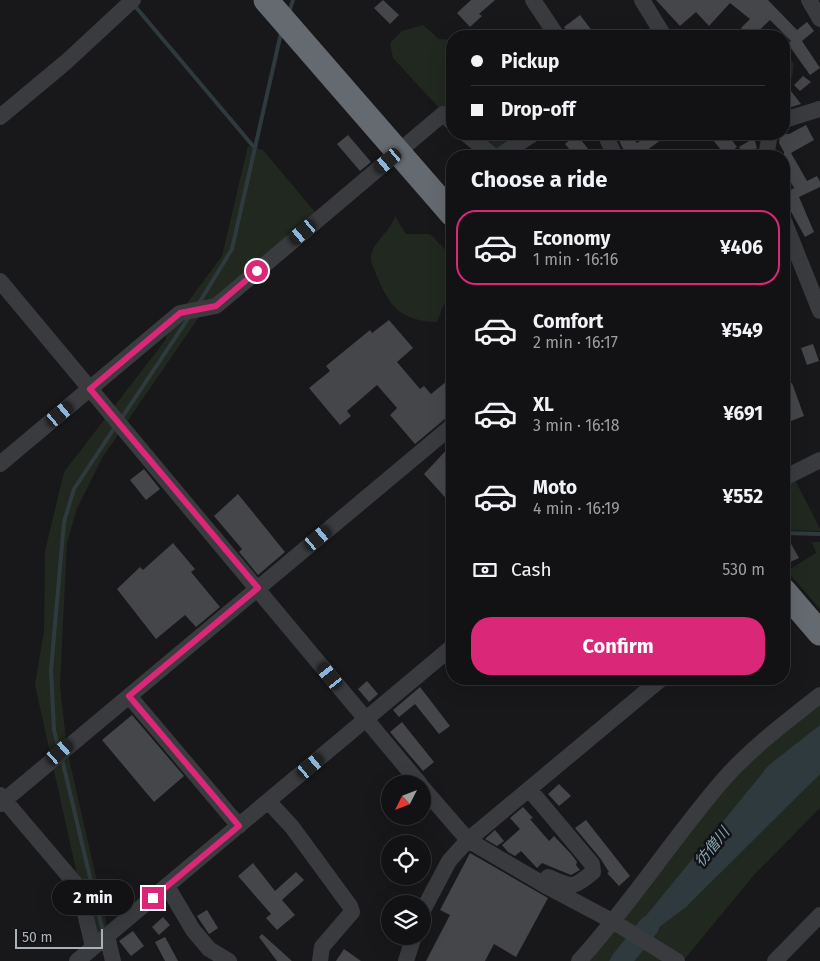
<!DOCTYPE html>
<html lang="en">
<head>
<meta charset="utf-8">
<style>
  :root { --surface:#121214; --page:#1f2022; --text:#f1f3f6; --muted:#9c9ea0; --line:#313234; --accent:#db2777 }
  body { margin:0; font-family:"Fira Sans","Noto Sans JP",sans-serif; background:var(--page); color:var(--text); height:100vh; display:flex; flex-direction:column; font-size:19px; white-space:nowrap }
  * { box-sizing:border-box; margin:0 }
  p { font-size:16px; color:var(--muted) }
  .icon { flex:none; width:28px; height:28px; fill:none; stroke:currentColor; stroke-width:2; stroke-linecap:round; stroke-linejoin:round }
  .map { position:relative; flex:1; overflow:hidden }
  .panel { position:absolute; left:446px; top:150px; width:344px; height:535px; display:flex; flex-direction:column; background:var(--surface); border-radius:20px; box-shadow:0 5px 20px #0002,0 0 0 1px var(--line) }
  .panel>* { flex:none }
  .guide { position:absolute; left:446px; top:30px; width:344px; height:110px; border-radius:20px; box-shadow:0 5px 20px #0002,0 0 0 1px var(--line); display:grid; align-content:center; height:110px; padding:0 25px; background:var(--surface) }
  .needle { width:32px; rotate:228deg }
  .buttons { position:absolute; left:381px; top:775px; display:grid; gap:10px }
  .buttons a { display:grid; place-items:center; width:50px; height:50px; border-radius:50%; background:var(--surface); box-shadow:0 5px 20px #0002,0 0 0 1px var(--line); font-size:25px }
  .scale { position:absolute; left:15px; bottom:12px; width:88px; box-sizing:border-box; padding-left:5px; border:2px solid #aab2b9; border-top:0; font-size:14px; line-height:18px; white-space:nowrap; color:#aab2b9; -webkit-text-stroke:4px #131315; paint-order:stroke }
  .end { position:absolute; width:22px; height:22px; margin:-11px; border:6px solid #db2777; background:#fff; box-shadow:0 0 0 2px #fff }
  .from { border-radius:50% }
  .bubble { position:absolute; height:35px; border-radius:18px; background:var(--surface); box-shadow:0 5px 20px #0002,0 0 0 1px var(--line); font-size:16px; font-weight:700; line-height:35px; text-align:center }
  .car { position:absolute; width:15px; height:30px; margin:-15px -8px; border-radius:6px; box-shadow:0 0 4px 1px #0007; background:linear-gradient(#222 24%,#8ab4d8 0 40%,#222 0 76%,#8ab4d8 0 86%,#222 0) }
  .guide b { display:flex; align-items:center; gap:18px; height:48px; font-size:19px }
  .guide b+b { border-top:1px solid var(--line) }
  .guide i { width:12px; height:12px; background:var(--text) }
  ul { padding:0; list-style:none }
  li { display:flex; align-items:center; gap:15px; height:75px; margin:0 10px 8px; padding:0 15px; border:2px solid transparent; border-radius:20px }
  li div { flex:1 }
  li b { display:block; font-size:19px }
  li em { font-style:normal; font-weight:700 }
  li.on { border-color:var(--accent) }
  li>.icon { width:45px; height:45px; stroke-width:1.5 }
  h2 { padding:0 25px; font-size:22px; line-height:60px }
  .pay { display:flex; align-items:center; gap:12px; height:55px; padding:0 25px; font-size:19px }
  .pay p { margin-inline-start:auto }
  .action { display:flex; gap:10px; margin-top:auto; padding:10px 25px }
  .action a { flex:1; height:58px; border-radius:20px; background:var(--accent); color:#fff; font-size:20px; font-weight:700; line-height:58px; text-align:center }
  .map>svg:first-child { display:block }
</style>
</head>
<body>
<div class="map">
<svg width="820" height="961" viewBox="0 0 820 961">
  <rect width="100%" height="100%" fill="#18181a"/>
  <!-- green -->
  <path fill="#202820" d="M423,25l16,14 13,1v31l-6,5 6,8v38l-59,-64 -3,-15 12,-12z
    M784,49l10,15 -2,14 -8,7z
    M466,134h65l-32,22z
    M248,146l15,4 57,68 -119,96 -99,144 -25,50 -10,35 -7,142 7,65 42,184 -16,13 -58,-262 9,-54 1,-80 19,-79 102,-133 1,-9 55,-74z
    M395,216l11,18h24l22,23v27l-15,38c-37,-1 -48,-16 -61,-48 -2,-7 -6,-11 -5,-18 3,-16 20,-25 24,-40z
    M792,474l28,55v2l-36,-1v-52z
    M812,542h8v67l-33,-38 29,-18z
    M820,689v119l-66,67 -71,86h-101l171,-211z"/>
  <!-- water -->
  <path fill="#2e3a3e" d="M820,725v49l-134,133 -72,54h-5l160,-196z"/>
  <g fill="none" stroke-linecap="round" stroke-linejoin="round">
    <!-- stream -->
    <path stroke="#2e3a3e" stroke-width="4" d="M134,5l119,141
      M289,12l4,-12
      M199,303l33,-54 49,-216
      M121,419l68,-102
      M784,533l36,1
      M59,750l-5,-20 -3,-60 13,-148 10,-33 41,-62
      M62,759l41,173
      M422,925l4,-9"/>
    <!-- river -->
    <path stroke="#2e3a3e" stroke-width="21" d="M621,961l28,-35"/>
  </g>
  <!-- building -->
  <path fill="#44464a" d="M383,0l16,15 -9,9 -16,-16z
    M471,0h24l-16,14 3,2 -12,11 -13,-14z
    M656,0h112l29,30 10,-8 7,9 -12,10 18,27 -10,7 -22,-31 3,-3 -21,-21 -17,16h-4l-8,-8 9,-9 -20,-16 -21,23 -13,-14 -16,14z
    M580,15l13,17 -7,4h-15l-7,-9z
    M803,76l8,6 -11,9 -6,-6z
    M791,91l10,13 -13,4 -4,-5v-7z
    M806,125l8,15 -23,13 16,28 10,-5 3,6v5l-21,10 15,35 -9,5 -21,-38v-5l10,-6 -10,-18v-18l-5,-9 1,-9h9z
    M576,134l18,22h-19l-10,-12z
    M626,134h4l7,9 13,-9h19l-30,22h-10l-7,-9 -3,-7z
    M708,134h19l10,13 -11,9z
    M348,135l23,27 -11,9 -23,-27z
    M754,138l3,10 -13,7 -5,-8z
    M389,320l24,28 -16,14 23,27 4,-3 7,8 21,-17v39l-6,2 -31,26 -25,-29 7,-7 -20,-23 -30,26 4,5 -11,9 -31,-37 21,-17 -4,-5 44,-36 2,3z
    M813,344l6,17 -12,4 -6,-17z
    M792,383l12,33 -13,5 -7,-19v-15z
    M452,444v61l-28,-31z
    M144,469l16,20 -14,11 -16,-20z
    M238,494l47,58 -27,23 -19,-23 3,-3 -28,-33z
    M790,542l9,16 -11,5 -4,-6v-12z
    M173,543l22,26 -4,3 29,35 -24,20 -11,-12 -29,24 -39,-50 23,-22 3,3z
    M367,681l11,13 -9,8 -11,-13z
    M420,687l30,39 -11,8 -24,-30 -16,13 -6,-7z
    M132,715l52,61 -30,26 -52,-62z
    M402,722l32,40 -11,9 -33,-39z
    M559,784l12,12 -12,10 -11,-12z
    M523,807l10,11 -3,1 19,22 5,-5 17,18 6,8 -1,3 4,5 -9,5 -29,-12 -5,5 -16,-17 -6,5 -7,-4 -6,-7 18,-16 -10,-11z
    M586,820l44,56 -11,10 -12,-13 2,-1 -9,-14 -25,-30z
    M495,830l9,11 -7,5 -12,-7z
    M470,853l78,45 -32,59 -22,-13 -9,17h-59l24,-46 -10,-5z
    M253,863l22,28 21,-19 8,8 -22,20 13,15 -18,15 -11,-12 5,-4 -33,-38z
    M207,910l11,18 -9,6 -12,-18z
    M163,917l7,8 -11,10 -7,-8z
    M133,931l11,15 -13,10 -12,-15z
    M262,934l30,27h-15l-18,-24z
    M165,937l13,24h-13l-10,-19z
    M344,949l17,12h-25z"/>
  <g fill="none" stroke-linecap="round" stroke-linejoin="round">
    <!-- minor -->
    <path stroke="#393b3f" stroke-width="16" d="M533,0l24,36
      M642,0l22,36
      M809,0l11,19
      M0,117l66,-55 67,-62
      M784,120l36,-11
      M466,134l27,22
      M605,134l10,22
      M499,156l34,-22
      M766,156l4,-22
      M784,221l36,90
      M0,281l420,503
      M0,464l180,-151 36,-7 227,-192 9,8
      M784,478l36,-18
      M129,696l110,130
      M422,787l46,53 80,47 66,35 63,39
      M529,789l63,75 1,8c-22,18 -20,15 -45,5
      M0,795l79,93 14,59
      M268,801l24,26 58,79 2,6 -30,35 -2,14
      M0,804l452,-378
      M167,886l26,44 16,19 20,12
      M422,912l27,-51 19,-21 193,-161
      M107,936l6,25
      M77,961l375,-314
      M406,961l8,-25
      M579,961c52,-57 94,-123 144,-181 28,-32 63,-58 97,-85
      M775,961l45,-46"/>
    <!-- highway -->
    <path stroke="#656a70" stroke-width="25" d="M266,0l186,214
      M784,591l36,42"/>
  </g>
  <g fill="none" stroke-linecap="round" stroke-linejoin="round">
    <!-- route -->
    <path stroke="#db2777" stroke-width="6" d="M153,898l86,-72 -110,-130 129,-108 -168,-199 90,-76 36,-7 41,-35"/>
  </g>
  <g text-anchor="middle" stroke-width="5" stroke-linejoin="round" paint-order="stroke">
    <!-- water labels -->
    <g font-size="15" font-style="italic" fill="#82a6b4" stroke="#131315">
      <text transform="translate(712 847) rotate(-51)" y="5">彷僧川</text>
    </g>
  </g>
</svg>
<div class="buttons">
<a><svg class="needle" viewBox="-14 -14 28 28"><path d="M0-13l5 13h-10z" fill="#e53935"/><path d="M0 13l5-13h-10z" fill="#9c9ea0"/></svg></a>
<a><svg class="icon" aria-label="locate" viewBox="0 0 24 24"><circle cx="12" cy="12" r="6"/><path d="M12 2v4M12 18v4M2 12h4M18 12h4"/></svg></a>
<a><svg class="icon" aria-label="layers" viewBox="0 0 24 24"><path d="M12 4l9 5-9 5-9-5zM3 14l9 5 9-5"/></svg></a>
</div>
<div class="scale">50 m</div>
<i class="end from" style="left:257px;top:271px"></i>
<i class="end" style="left:153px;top:898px"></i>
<div class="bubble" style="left:52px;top:880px;width:82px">2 min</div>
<i class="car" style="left:388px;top:161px;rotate:230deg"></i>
<i class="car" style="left:303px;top:232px;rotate:230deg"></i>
<i class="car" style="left:60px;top:414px;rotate:50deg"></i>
<i class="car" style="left:318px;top:538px;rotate:50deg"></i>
<i class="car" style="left:330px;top:676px;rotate:321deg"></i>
<i class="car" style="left:60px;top:752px;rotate:49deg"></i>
<i class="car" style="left:311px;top:766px;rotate:50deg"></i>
<div class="guide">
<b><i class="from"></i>Pickup</b>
<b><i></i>Drop-off</b>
</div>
<section class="panel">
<h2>Choose a ride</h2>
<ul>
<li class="on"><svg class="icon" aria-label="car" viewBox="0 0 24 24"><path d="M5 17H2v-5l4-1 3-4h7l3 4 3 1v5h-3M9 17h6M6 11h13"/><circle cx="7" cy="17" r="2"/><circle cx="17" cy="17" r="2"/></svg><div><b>Economy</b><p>1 min · 16:16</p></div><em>¥406</em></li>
<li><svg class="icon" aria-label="car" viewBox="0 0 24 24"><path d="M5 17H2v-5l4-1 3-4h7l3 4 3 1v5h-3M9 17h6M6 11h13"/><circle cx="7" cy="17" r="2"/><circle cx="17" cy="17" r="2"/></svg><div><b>Comfort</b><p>2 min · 16:17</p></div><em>¥549</em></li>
<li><svg class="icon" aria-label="car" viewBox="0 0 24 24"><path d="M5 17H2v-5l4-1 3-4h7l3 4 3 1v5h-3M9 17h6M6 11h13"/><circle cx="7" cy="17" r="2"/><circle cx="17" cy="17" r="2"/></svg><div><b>XL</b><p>3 min · 16:18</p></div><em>¥691</em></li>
<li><svg class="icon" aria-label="car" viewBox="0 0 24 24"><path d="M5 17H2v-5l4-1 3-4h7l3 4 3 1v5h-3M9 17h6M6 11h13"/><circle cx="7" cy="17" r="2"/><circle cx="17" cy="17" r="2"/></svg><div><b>Moto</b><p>4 min · 16:19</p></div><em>¥552</em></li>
</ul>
<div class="pay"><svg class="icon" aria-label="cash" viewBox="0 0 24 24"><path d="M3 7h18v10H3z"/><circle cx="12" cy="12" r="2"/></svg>Cash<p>530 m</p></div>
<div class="action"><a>Confirm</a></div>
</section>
</div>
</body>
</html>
